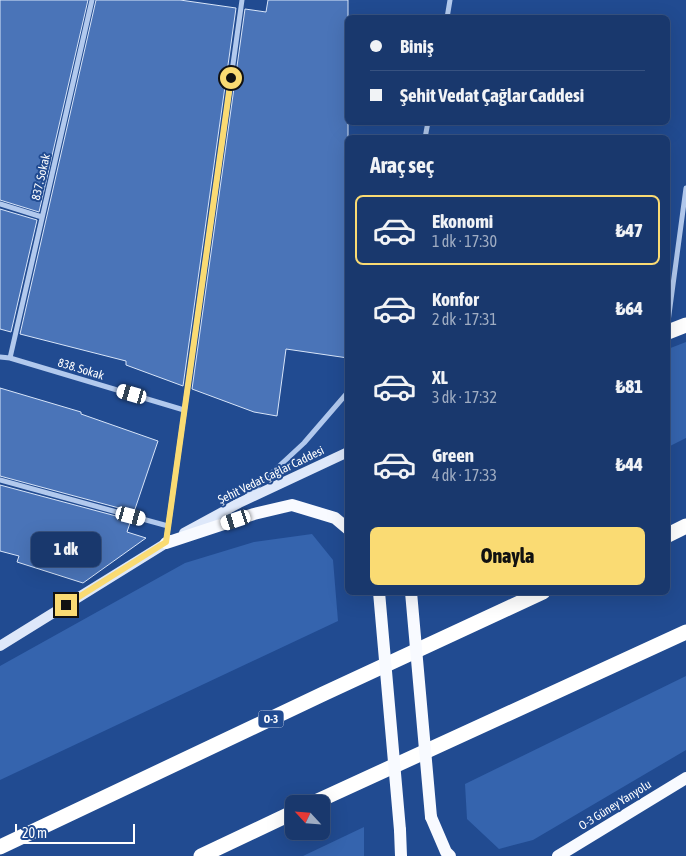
<!DOCTYPE html>
<html lang="tr">
<head>
<meta charset="utf-8">
<style>
  :root { --surface:#19386d; --page:#223f72; --text:#f1f3f6; --muted:#9facc2; --line:#375280; --accent:#fadb73 }
  body { margin:0; font-family:"Asap Condensed",sans-serif; background:var(--page); color:var(--text); height:100vh; display:flex; flex-direction:column; font-size:19px; white-space:nowrap }
  * { box-sizing:border-box; margin:0 }
  p { font-size:16px; color:var(--muted) }
  .icon { flex:none; width:28px; height:28px; fill:none; stroke:currentColor; stroke-width:2; stroke-linecap:round; stroke-linejoin:round }
  .map { position:relative; flex:1; overflow:hidden }
  .details { position:absolute; left:345px; top:135px; width:325px; height:460px; display:flex; flex-direction:column; background:var(--surface); border-radius:8px; box-shadow:0 5px 20px #0002,0 0 0 1px var(--line) }
  .details>* { flex:none }
  .hud { position:absolute; left:345px; top:15px; width:325px; height:110px; border-radius:8px; box-shadow:0 5px 20px #0002,0 0 0 1px var(--line); display:grid; align-content:center; height:110px; padding:0 25px; background:var(--surface) }
  .needle { width:32px; rotate:296deg }
  .tools { position:absolute; left:285px; top:795px; display:grid; gap:10px }
  .tools a { display:grid; place-items:center; width:45px; height:45px; border-radius:8px; background:var(--surface); box-shadow:0 5px 20px #0002,0 0 0 1px var(--line); font-size:25px }
  .scale { position:absolute; left:15px; bottom:12px; width:120px; box-sizing:border-box; padding-left:5px; border:2px solid #fff; border-top:0; font-size:14px; line-height:18px; white-space:nowrap; color:#fff; -webkit-text-stroke:4px #214b91; paint-order:stroke }
  .end { position:absolute; width:22px; height:22px; margin:-11px; border:6px solid #fadb73; background:#111; box-shadow:0 0 0 2px #111 }
  .from { border-radius:50% }
  .bubble { position:absolute; height:35px; border-radius:8px; background:var(--surface); box-shadow:0 5px 20px #0002,0 0 0 1px var(--line); font-size:16px; font-weight:800; line-height:35px; text-align:center }
  .car { position:absolute; width:15px; height:30px; margin:-15px -8px; border-radius:6px; box-shadow:0 0 4px 1px #0007; background:linear-gradient(#fff 24%,#345 0 40%,#fff 0 76%,#345 0 86%,#fff 0) }
  .hud b { display:flex; align-items:center; gap:18px; height:48px; font-size:19px }
  .hud b+b { border-top:1px solid var(--line) }
  .hud i { width:12px; height:12px; background:var(--text) }
  ul { padding:0; list-style:none }
  li { display:flex; align-items:center; gap:15px; height:70px; margin:0 10px 8px; padding:0 15px; border:2px solid transparent; border-radius:8px }
  li div { flex:1 }
  li b { display:block; font-size:19px }
  li em { font-style:normal; font-weight:800 }
  li.selected { border-color:var(--accent) }
  li>.icon { width:45px; height:45px; stroke-width:1.5 }
  h2 { padding:0 25px; font-size:22px; line-height:60px }
  .primary-button { display:flex; gap:10px; margin-top:auto; padding:10px 25px }
  .primary-button a { flex:1; height:58px; border-radius:8px; background:var(--accent); color:#111; font-size:20px; font-weight:800; line-height:58px; text-align:center }
  .map>svg:first-child { display:block }
</style>
</head>
<body>
<div class="map">
<svg width="686" height="856" viewBox="0 0 686 856">
  <rect width="100%" height="100%" fill="#214b91"/>
  <!-- green -->
  <path fill="#3564ae" d="M686,342v96l-18,9v-98z
    M312,534l21,26 5,61 -338,159v-114l185,-103 69,-21z
    M686,676v74l-153,90 -34,9 -32,-30 -2,-35z
    M364,827v29h-61z"/>
  <!-- building -->
  <path fill="#4a74b8" stroke="#d8e5f9" d="M0,0h88l-49,212 -39,-12z
    M96,0h84l56,8 -53,378 -57,-21v-4l-106,-27z
    M268,0h80v358l-62,-9 -9,67 -23,-4 -62,-23 53,-380 21,3z
    M0,209l37,11 -26,112 -11,-3z
    M0,388l81,24v2l77,27 -24,71 -134,-36z
    M0,485l131,35 -4,12 19,6 -63,45 -66,-21 2,-6 -19,-5z"/>
  <g fill="none" stroke-linecap="round" stroke-linejoin="round">
    <!-- street -->
    <path stroke="#b2c9ed" stroke-width="5" d="M447,18l3,-18
      M425,138l3,-16
      M0,204l42,13
      M668,322l18,-134
      M0,357l10,1 174,52
      M10,358l82,-358
      M0,480l168,46
      M247,496l57,-53 44,-51
      M166,542l76,-542"/>
    <!-- secondary -->
    <path stroke="#dee8fa" stroke-width="10" d="M184,533l55,-30 109,-51
      M0,646l171,-106"/>
    <!-- primary -->
    <path stroke="#f8faff" stroke-width="12" d="M166,543l88,-29 38,-9 43,13 13,11
      M431,817l15,35 4,4
      M400,830l1,26
      M558,856l128,-78"/>
    <!-- highway -->
    <path stroke="#fff" stroke-width="15" d="M668,332l18,-7
      M668,535l18,-9
      M311,804l375,-172
      M0,847l323,-153 220,-102
      M201,856l93,-44"/>
    <!-- primary-bridge -->
    <path stroke="#f8faff" stroke-width="12" d="M379,592l21,238
      M411,592l20,225"/>
  </g>
  <g fill="none" stroke-linecap="round" stroke-linejoin="round">
    <!-- route -->
    <path stroke="#fadb73" stroke-width="6" d="M66,605l100,-63 65,-464"/>
  </g>
  <g text-anchor="middle" stroke-width="4" stroke-linejoin="round" paint-order="stroke">
    <!-- shield labels -->
    <rect fill="#214b91" stroke="#bcc9de" stroke-width="1" x="258.5" y="710.5" width="25" height="17" rx="4"/>
    <g font-size="11" font-weight="bold" fill="#fff">
      <text x="271" y="723">O-3</text>
    </g>
    <!-- street labels -->
    <g font-size="12" fill="#fff" stroke="#214b91">
      <text transform="translate(41 177) rotate(-77)" y="4">837. Sokak</text>
      <text transform="translate(81 369) rotate(17)" y="4">838. Sokak</text>
      <text transform="translate(271 475) rotate(-26)" y="4">Şehit Vedat Çağlar Caddesi</text>
      <text transform="translate(615 805) rotate(-32)" y="4">O-3 Güney Yanyolu</text>
    </g>
  </g>
</svg>
<div class="tools">
<a><svg class="needle" viewBox="-14 -14 28 28"><path d="M0-13l5 13h-10z" fill="#e53935"/><path d="M0 13l5-13h-10z" fill="#9facc2"/></svg></a>
</div>
<div class="scale">20 m</div>
<i class="end from" style="left:231px;top:78px"></i>
<i class="end" style="left:66px;top:605px"></i>
<div class="bubble" style="left:31px;top:532px;width:70px">1 dk</div>
<i class="car" style="left:132px;top:394px;rotate:286deg"></i>
<i class="car" style="left:131px;top:516px;rotate:105deg"></i>
<i class="car" style="left:236px;top:520px;rotate:252deg"></i>
<div class="hud">
<b><i class="from"></i>Biniş</b>
<b><i></i>Şehit Vedat Çağlar Caddesi</b>
</div>
<section class="details">
<h2>Araç seç</h2>
<ul>
<li class="selected"><svg class="icon" aria-label="car" viewBox="0 0 24 24"><path d="M5 17H2v-5l4-1 3-4h7l3 4 3 1v5h-3M9 17h6M6 11h13"/><circle cx="7" cy="17" r="2"/><circle cx="17" cy="17" r="2"/></svg><div><b>Ekonomi</b><p>1 dk · 17:30</p></div><em>₺47</em></li>
<li><svg class="icon" aria-label="car" viewBox="0 0 24 24"><path d="M5 17H2v-5l4-1 3-4h7l3 4 3 1v5h-3M9 17h6M6 11h13"/><circle cx="7" cy="17" r="2"/><circle cx="17" cy="17" r="2"/></svg><div><b>Konfor</b><p>2 dk · 17:31</p></div><em>₺64</em></li>
<li><svg class="icon" aria-label="car" viewBox="0 0 24 24"><path d="M5 17H2v-5l4-1 3-4h7l3 4 3 1v5h-3M9 17h6M6 11h13"/><circle cx="7" cy="17" r="2"/><circle cx="17" cy="17" r="2"/></svg><div><b>XL</b><p>3 dk · 17:32</p></div><em>₺81</em></li>
<li><svg class="icon" aria-label="car" viewBox="0 0 24 24"><path d="M5 17H2v-5l4-1 3-4h7l3 4 3 1v5h-3M9 17h6M6 11h13"/><circle cx="7" cy="17" r="2"/><circle cx="17" cy="17" r="2"/></svg><div><b>Green</b><p>4 dk · 17:33</p></div><em>₺44</em></li>
</ul>
<div class="primary-button"><a>Onayla</a></div>
</section>
</div>
</body>
</html>
